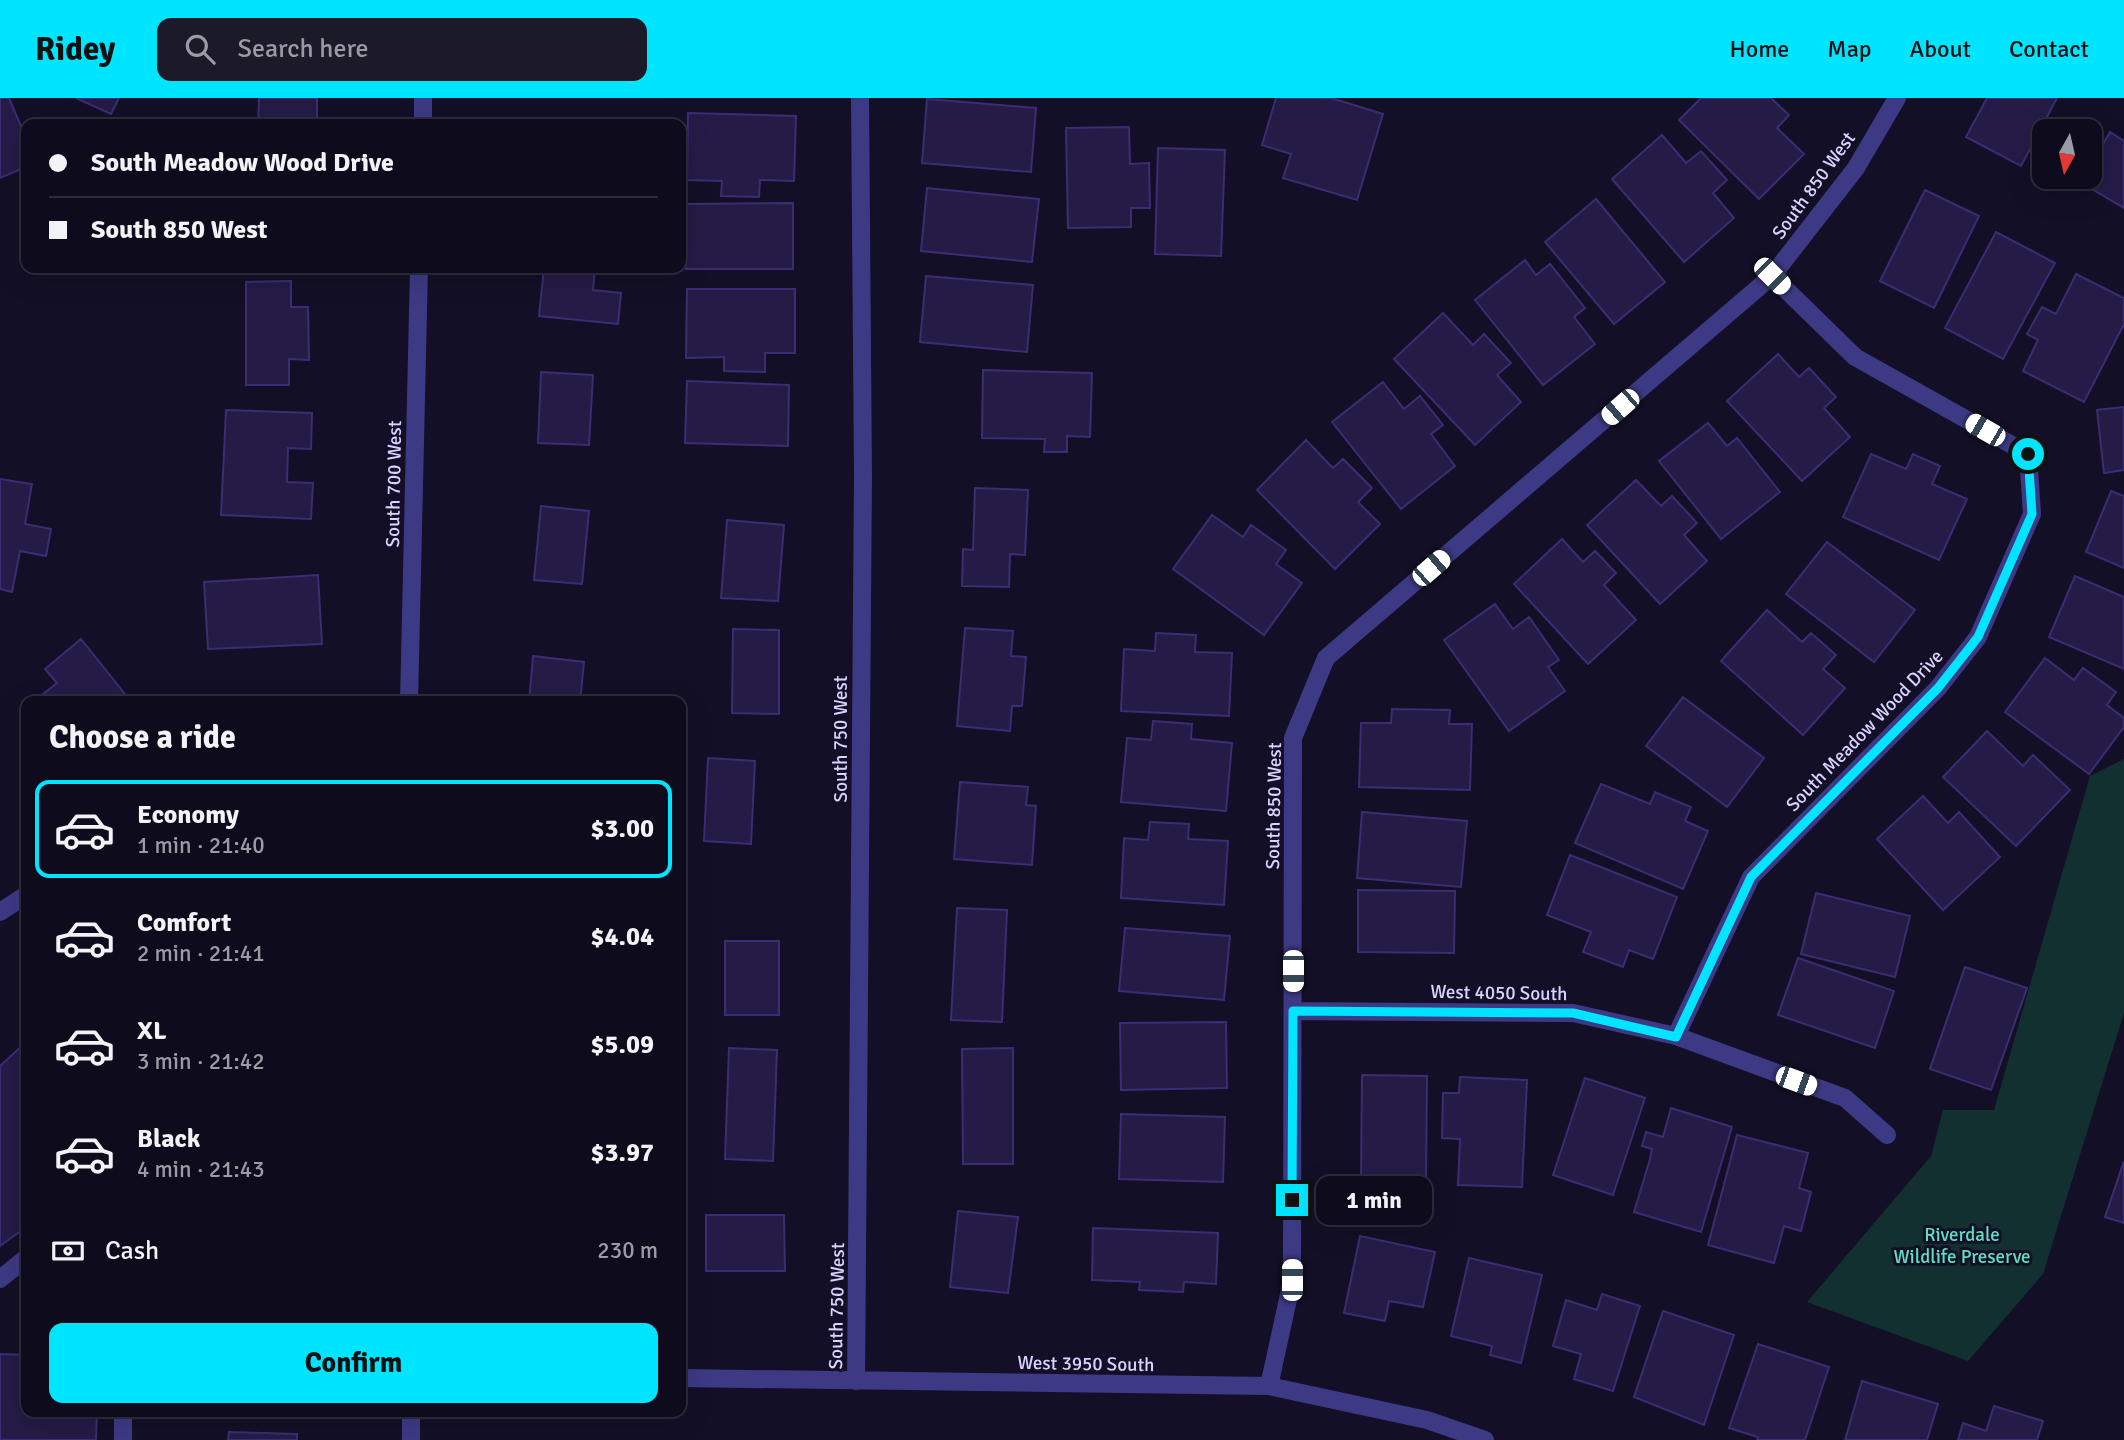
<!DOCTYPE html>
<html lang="en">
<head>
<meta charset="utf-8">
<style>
  :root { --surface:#0e0b1c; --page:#1c1929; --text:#f1f3f6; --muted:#9b9ba3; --line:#2e2b3b; --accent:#00e5ff }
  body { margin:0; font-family:Signika,sans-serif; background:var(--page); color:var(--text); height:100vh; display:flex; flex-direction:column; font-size:26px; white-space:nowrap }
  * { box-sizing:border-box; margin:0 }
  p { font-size:23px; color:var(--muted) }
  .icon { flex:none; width:38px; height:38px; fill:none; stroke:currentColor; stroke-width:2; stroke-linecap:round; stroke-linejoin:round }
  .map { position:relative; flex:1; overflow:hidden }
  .side { position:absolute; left:21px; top:598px; width:665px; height:721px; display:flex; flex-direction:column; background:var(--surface); border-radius:14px; box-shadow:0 7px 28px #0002,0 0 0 2px var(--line) }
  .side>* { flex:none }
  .hud { position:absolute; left:21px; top:21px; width:665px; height:154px; border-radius:14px; box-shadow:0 7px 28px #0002,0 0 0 2px var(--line); display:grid; align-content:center; height:154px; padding:0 28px; background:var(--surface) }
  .needle { width:46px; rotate:188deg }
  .fabs { position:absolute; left:2032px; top:21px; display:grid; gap:14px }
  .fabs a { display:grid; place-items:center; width:70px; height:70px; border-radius:14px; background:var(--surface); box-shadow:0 7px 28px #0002,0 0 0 2px var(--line); font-size:35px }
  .end { position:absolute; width:32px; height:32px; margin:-16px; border:9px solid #00e5ff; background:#111; box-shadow:0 0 0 4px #111 }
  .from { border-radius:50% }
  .bubble { position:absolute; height:49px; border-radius:14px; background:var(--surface); box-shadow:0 7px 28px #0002,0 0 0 2px var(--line); font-size:23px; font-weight:700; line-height:49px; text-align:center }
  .car { position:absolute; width:21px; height:42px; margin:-21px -10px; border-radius:9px; box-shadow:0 0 5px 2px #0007; background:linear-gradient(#fff 24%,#345 0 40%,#fff 0 76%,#345 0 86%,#fff 0) }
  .hud b { display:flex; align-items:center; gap:24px; height:66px; font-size:26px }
  .hud b+b { border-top:2px solid var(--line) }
  .hud i { width:18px; height:18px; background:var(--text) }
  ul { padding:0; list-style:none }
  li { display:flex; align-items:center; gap:21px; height:98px; margin:0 14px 10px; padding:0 14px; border:4px solid transparent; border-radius:14px }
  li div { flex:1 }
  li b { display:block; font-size:26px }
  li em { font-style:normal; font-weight:700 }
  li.on { border-color:var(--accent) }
  li>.icon { width:63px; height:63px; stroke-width:1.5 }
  h2 { padding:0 28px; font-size:32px; line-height:84px }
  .pay { display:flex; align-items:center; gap:18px; height:77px; padding:0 28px; font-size:26px }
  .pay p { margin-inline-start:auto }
  .action { display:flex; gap:14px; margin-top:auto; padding:14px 28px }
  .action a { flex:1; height:80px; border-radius:14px; background:var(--accent); color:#111; font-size:28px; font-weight:700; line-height:80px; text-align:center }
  header { display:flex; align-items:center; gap:42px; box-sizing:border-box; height:98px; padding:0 35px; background:var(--accent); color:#111 }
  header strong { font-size:33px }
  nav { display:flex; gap:38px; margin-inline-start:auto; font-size:24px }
  .search { width:490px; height:63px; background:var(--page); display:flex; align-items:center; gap:18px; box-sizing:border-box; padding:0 24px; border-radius:14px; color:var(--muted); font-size:26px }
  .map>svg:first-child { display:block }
</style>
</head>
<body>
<header>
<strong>Ridey</strong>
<div class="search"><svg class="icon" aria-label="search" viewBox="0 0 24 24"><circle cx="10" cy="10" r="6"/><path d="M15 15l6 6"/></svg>Search here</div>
<nav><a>Home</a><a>Map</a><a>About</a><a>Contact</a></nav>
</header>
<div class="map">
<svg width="2124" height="1342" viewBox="0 0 2124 1342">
  <rect width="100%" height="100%" fill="#130f26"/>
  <!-- green -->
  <path fill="#12302f" d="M2124,661v254l-81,261 -75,87 -161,-59 124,-146 12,-46h51l96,-334z"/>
  <!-- building -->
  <path fill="#241b47" stroke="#3b2d73" stroke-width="2" d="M0,0h9l17,40v29l-26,11z
    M76,0h43l-8,16z
    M259,0h58v26h-59z
    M1276,0h55l52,16 -26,86 -74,-22 8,-24 -29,-9z
    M1701,0h70l18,17 -12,13 27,26 -45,45 -80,-79z
    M1987,0h70l-36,68 -55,-29z
    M927,1l109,9 -5,64 -109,-9z
    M688,15l108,3 -2,65 -34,-1 -1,17 -38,-1 1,-15 -35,-1z
    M1129,29l1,37 19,-1 1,45h-19v19l-63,1 -2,-100z
    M2110,34l14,9v67l-44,-26 3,-5h7v-11z
    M1662,37l24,28 15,-12 26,29 -14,13 21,25 -50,44 -72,-83z
    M1158,50l67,2 -4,106 -66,-2z
    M927,90l112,11 -7,63 -111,-11z
    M1925,92l54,26 -45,92 -54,-27z
    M1596,101l69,83 -51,42 -69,-82z
    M793,105v66h-107l-1,-65z
    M1996,134l59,31 -52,96 -58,-31z
    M1525,162l11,15 14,-11 35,44 -11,9 21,27 -52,41 -68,-85z
    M544,170h51l-2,22 28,3 -3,31 -79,-8z
    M2076,176l48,24v26l-40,78 -61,-31 15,-31 -11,-6 15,-27 14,7z
    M926,178l107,9 -6,67 -107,-10z
    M291,183v26h17l1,53 -20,-1v26h-43v-103z
    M687,191h108v64h-30v19l-41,-1v-14l-38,1z
    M1443,215l30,32 11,-11 27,29 -14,12 24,27 -46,43 -81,-86z
    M1778,256l21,23 10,-9 27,29 -12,11 26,29 -48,44 -75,-80z
    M983,272l109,3 -2,64 -23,-1v16h-23l1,-13 -63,-1z
    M541,274l52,3 -4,70 -51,-2z
    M687,283l102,4 -1,61 -103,-3z
    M1383,284l21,27 16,-13 23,29 -12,9 24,32 -54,43 -69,-87z
    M2124,309v63l-20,3 -7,-63z
    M226,312l86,3 -1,36 -23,-1 -1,34 26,1 -2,36 -90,-4z
    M1708,325l19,23 10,-8 43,54 -59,47 -62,-78z
    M1306,342l27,28 10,-9 29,29 -14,14 22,22 -45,45 -78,-79z
    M1871,356l35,15 7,-15 27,12 -8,18 35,15 -28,61 -96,-43z
    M0,381l32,5 -7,40 26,5 -5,27 -26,-5 -8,41 -12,-3z
    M1636,382l25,26 11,-10 25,27 -13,12 23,26 -47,43 -73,-79z
    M975,390l53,2 -3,65 -15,-1 -1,33 -47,-1 1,-37 10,1z
    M2111,393l13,5v72l-38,-16z
    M541,408l48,5 -7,73 -48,-4z
    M1212,417l31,22 8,-12 35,25 -10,14 26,19 -38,52 -91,-66z
    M727,422l57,5 -6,76 -57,-3z
    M1562,441l21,23 12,-11 21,22 -12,12 32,35 -48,44 -74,-80z
    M1827,444l88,68 -41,52 -88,-68z
    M318,477l4,69 -114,5 -4,-67z
    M2075,478l49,21v72l-75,-32z
    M1495,506l18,25 16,-12 30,43 -11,7 17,24 -56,40 -65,-91z
    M1767,512l35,32 9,-9 25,22 -13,14 22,19 -42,47 -82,-74z
    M965,530l48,3 -2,25 15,1 -4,49h-10l-2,25 -53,-5z
    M733,531l46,1v84l-47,-1z
    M1156,535l40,2 -1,17 37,1 -3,63 -108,-5 3,-62 31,2z
    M81,541l44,55 -10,8h-82l24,-19 -12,-14z
    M533,558l51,6 -4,40h-51z
    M2045,560l29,22 9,-12 33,24 -9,13 17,13v9l-35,47 -84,-62z
    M1683,599l81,61 -37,49 -81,-61z
    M1392,611l58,1 -1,14h23l-2,66 -111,-3 2,-64h30z
    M1153,623l39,3 -1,15 41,4 -6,68 -105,-9 6,-64 24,2z
    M1987,633l36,35 10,-11 37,35 -54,56 -73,-69z
    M708,660l47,3 -4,83 -47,-3z
    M960,684l68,5 -2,18 10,1 -4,59 -78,-6z
    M1601,686l49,20 5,-12 36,15 -6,14 23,10 -25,58 -108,-46z
    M1923,698l25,27 11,-11 41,45 -57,53 -66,-71z
    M1362,714l105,9 -6,66 -104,-9z
    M1150,724l39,2 -1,15 40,2 -4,64 -103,-7 3,-60 24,2z
    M1570,757l107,42 -24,62 -24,-9 -6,17 -40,-15 8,-20 -44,-17z
    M1358,792l97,1 -1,62 -96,-1z
    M1816,795l94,23 -15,61 -94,-23z
    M957,810l50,2 -5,112 -51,-2z
    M1125,830l105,8 -6,64 -105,-9z
    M725,843h54v74h-54z
    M1798,860l96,33 -19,57 -97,-33z
    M1965,869l62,21 -36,102 -61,-21z
    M1226,924l1,66 -106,2 -1,-67z
    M26,944v185l-26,19v-180z
    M729,950l48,2 -4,111 -48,-2z
    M1013,950v116h-50l-1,-115z
    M1362,977l65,1 -1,106 -65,-1z
    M1460,979l67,3 -5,107 -64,-2 2,-46 -18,-1 1,-45h16z
    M1585,980l60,20 -32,97 -60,-20z
    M1671,1010l61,19 -31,105 -67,-20 16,-53 2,-10 -10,-3 4,-14 17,5z
    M1121,1016l104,3 -2,65 -104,-3z
    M1737,1037l71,18 -9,35 12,4 -10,39 -17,-5 -10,37 -66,-18z
    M2124,1063v62l-19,-6z
    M958,1113l60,6 -10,76 -58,-6z
    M706,1117h78l1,56h-79z
    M1093,1130l125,5 -2,51 -32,-2 -1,10 -44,-2 1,-8 -48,-2z
    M1360,1138l75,16 -12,55 -34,-6 -4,20 -41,-8z
    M1469,1160l73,17 -21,88 -31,-8 2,-9 -41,-10z
    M1602,1196l38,12 -27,85 -39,-12 7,-25 -28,-8 13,-46 31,10z
    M1663,1213l71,24 -30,90 -70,-28z
    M1758,1246l71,23 -24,73h-48l1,-3 -29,-9z
    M0,1256l26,1v57h71l-1,28h-96z
    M1862,1283l76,23 -11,36h-82z
    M1994,1308l49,15 -6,19h-79l5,-17 23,8z
    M229,1334l68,2v6h-69z"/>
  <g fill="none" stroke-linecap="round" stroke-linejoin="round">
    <!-- service -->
    <path stroke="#3d3a85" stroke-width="18" d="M0,1181l26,-21
      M123,1342v-28"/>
    <!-- minor -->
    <path stroke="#3d3a85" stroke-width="18" d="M0,814l26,-17
      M1293,913l280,2 103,23 169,62 42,37
      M1676,938l75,-159 187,-189 40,-51 54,-123 -4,-60 -173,-97 -83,-81
      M681,1280l588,8 158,34 58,20
      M856,1283l7,-905 -3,-378
      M1269,1288l23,-105 1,-543 33,-80 446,-382 84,-108 41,-70"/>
    <!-- tertiary -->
    <path stroke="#3d3a85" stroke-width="18" d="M423,26v-26
      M409,604l10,-434
      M411,1314v28"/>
  </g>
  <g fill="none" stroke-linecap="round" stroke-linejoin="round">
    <!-- route -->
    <path stroke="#00e5ff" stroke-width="9" d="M1292,1102l1,-189 280,2 103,24 75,-160 187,-189 40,-51 54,-123 -4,-60"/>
  </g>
  <g text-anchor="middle" stroke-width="6" stroke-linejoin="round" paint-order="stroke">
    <!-- street labels -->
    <g font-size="19" fill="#d9d4ff" stroke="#130f26">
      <text transform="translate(1813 87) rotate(-54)" y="7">South 850 West</text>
      <text transform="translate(393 386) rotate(-89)" y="7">South 700 West</text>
      <text transform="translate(1864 632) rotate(-46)" y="7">South Meadow Wood Drive</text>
      <text transform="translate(840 641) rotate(-90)" y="7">South 750 West</text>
      <text transform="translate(1273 708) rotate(-89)" y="7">South 850 West</text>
      <text transform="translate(1499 894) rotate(1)" y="7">West 4050 South</text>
      <text transform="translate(836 1208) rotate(-89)" y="7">South 750 West</text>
      <text transform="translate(1086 1265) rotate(1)" y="7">West 3950 South</text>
    </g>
    <!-- park labels -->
    <g font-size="19" fill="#5fe0c0" stroke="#130f26">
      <text x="1962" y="1143">Riverdale<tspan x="1962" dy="22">Wildlife Preserve</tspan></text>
    </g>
  </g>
</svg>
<div class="fabs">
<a><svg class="needle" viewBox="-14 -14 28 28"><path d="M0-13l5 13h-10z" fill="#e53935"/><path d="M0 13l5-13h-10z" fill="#9b9ba3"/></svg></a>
</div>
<i class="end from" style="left:2028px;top:356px"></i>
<i class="end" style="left:1292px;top:1102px"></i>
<div class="bubble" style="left:1316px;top:1078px;width:116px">1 min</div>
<i class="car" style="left:1772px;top:178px;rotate:135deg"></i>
<i class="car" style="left:1620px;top:309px;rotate:229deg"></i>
<i class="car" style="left:1985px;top:332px;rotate:300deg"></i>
<i class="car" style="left:1431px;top:470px;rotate:49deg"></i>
<i class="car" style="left:1293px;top:873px;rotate:180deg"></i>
<i class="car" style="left:1796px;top:983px;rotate:110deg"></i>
<i class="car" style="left:1292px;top:1182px;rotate:0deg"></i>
<div class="hud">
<b><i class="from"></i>South Meadow Wood Drive</b>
<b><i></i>South 850 West</b>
</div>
<section class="side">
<h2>Choose a ride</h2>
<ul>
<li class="on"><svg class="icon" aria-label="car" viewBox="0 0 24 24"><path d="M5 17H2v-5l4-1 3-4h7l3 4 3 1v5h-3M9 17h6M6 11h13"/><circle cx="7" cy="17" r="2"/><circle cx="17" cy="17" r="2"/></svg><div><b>Economy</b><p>1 min · 21:40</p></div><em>$3.00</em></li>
<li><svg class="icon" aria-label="car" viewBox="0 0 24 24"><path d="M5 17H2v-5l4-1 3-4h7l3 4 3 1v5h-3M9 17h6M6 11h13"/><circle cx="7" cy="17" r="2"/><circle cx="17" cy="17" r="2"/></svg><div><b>Comfort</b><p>2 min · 21:41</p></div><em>$4.04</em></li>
<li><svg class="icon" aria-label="car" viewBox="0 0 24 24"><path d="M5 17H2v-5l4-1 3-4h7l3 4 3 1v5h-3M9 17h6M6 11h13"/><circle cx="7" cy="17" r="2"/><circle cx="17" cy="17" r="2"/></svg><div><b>XL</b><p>3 min · 21:42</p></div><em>$5.09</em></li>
<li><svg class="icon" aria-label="car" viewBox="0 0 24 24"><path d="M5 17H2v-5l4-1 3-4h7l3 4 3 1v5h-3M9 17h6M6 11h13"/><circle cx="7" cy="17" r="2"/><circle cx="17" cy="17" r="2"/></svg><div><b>Black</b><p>4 min · 21:43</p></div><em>$3.97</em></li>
</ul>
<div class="pay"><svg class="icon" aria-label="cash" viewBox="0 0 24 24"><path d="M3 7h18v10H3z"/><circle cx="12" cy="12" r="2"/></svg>Cash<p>230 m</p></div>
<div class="action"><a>Confirm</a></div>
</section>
</div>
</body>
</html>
